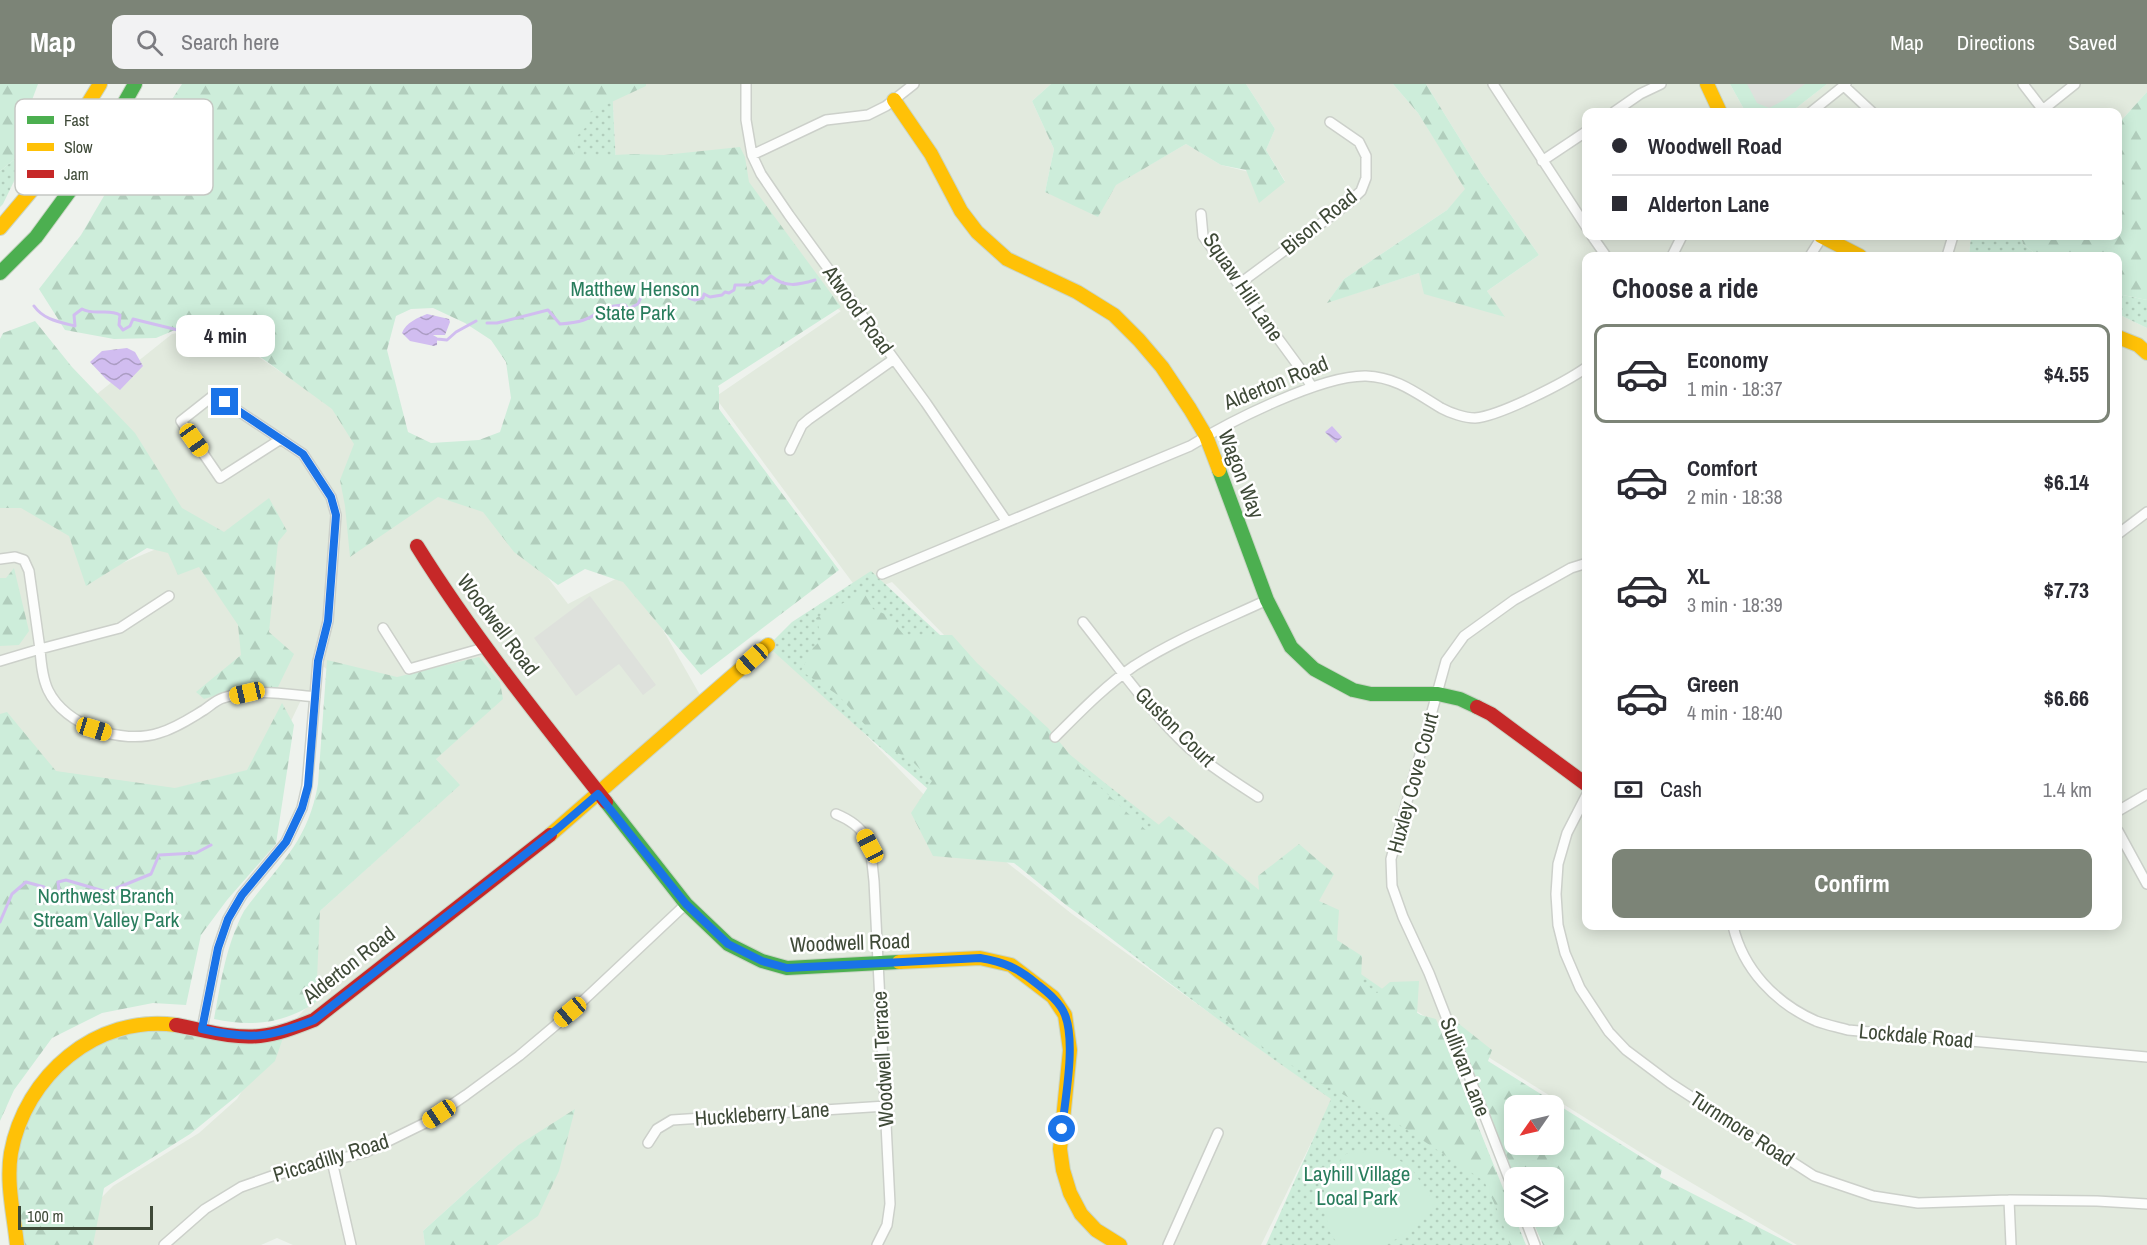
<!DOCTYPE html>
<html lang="en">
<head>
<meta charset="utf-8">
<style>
  :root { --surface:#fff; --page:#f2f2f3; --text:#2b2b33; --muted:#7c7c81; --line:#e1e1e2; --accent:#7c8477 }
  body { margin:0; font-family:"Archivo Narrow",sans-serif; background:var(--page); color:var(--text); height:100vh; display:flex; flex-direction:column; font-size:22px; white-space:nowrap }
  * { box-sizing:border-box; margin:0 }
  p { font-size:20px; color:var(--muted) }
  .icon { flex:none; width:33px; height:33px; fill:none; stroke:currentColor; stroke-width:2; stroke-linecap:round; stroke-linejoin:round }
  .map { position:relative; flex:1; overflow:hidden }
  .side { position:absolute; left:1582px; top:168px; width:540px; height:678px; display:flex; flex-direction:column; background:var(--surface); border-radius:12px; box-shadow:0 3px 15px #0003 }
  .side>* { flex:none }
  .guide { position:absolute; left:1582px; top:24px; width:540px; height:132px; border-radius:12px; box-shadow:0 3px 15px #0003; display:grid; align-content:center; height:132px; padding:0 30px; background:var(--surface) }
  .needle { width:39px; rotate:236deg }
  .tools { position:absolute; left:1504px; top:1011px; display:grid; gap:12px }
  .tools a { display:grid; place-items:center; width:60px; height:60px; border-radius:12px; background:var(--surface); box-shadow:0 3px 15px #0003; font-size:30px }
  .scale { position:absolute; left:18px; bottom:15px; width:135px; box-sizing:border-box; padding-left:6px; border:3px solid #3e4937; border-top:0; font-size:16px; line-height:21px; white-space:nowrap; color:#3e4937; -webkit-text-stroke:4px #fff; paint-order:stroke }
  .end { position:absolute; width:27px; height:27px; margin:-14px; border:8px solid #1a73e8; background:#fff; box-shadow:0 0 0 3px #fff }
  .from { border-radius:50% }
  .bubble { position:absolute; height:42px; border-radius:12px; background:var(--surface); box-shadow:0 3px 15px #0003; font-size:20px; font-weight:700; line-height:42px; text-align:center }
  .car { position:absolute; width:18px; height:36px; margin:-18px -9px; border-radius:8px; box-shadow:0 0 4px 2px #0007; background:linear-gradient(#f5c518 24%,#345 0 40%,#f5c518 0 76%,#345 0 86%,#f5c518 0) }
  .guide b { display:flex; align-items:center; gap:21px; height:57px; font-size:22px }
  .guide b+b { border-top:2px solid var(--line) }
  .guide i { width:15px; height:15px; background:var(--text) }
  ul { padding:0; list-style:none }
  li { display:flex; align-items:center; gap:18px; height:99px; margin:0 12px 9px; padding:0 18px; border:3px solid transparent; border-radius:12px }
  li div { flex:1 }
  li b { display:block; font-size:22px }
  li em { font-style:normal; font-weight:700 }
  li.on { border-color:var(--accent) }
  li>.icon { width:54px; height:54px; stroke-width:1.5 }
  h2 { padding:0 30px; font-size:27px; line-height:72px }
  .pay { display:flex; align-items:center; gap:15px; height:66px; padding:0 30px; font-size:22px }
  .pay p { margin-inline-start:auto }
  .cta { display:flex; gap:12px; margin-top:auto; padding:12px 30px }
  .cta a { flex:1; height:69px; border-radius:12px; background:var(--accent); color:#fff; font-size:24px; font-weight:700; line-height:69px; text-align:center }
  header { display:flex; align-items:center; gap:36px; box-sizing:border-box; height:84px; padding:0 30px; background:var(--accent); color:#fff }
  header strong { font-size:28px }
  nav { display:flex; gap:33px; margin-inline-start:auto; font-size:21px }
  .search { width:420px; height:54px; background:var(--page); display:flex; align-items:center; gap:15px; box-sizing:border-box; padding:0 21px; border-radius:12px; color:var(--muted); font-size:22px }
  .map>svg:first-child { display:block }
</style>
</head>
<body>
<header>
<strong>Map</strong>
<div class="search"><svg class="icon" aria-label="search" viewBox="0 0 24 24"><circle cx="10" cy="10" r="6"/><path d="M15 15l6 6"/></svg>Search here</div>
<nav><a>Map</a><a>Directions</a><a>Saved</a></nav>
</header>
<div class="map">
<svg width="2147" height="1161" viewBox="0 0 2147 1161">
  <defs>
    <pattern id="grass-dots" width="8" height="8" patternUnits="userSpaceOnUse" patternTransform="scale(1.5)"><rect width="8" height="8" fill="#cdedda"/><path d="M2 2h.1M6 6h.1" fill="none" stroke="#b1cdbc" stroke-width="1.8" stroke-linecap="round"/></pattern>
    <pattern id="forest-firs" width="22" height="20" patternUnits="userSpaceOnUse" patternTransform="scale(1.5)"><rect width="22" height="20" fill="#cdedda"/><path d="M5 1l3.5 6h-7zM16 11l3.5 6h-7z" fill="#b1cdbc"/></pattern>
    <pattern id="water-waves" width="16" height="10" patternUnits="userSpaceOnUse" patternTransform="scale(1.5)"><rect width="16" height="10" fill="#d1bdf0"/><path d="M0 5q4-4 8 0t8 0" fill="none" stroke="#ab9cc3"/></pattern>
  </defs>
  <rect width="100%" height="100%" fill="#eef2ed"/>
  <!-- residential -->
  <path fill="#e2eade" d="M612,0h439l-19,17 22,48 -9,43 70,-7 71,-41 35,21 64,16 -19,-31 9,-21 -29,-45h147l25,29 48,76 -19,21 -103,69 -16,23 91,-29 85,44 -17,-26 52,-36 -58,-82 -55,-89h304l15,27 5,1h-163v124h384l-2,20h-382v670h531v-612l29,14v917h-350l-151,-89 -153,-96 -150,-96 -116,-82 -173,-135 -162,-165 -31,12 -146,-197 126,-86 -225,-146z
    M1827,0h320v8l-29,32v-12h-327z
    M213,242l131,89 88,45 65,51 71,93 57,-30 38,56 41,72 64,-57 11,1 153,157 140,111 203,146 59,36 -73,149h-764l11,-8 9,-91 -94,85 2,14h-132l-16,-7 -16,7h-179l16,-44 15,-15 86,-53 38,-34 29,-47 48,-53 6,-88 139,-126 -23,-26 -118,-97 -3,35 -14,3 -37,78 -63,25 -152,-18 -49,-59v-239l73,40 21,48 67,-28 -64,-153 75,-60z"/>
  <!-- grass -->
  <path fill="url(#grass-dots)" d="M612,0l4,81 -42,1 -30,-43z
    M31,62l-28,58 -3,3v-36z
    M1971,152h50l2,8 15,12h-69z
    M2118,210l29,6v28l-29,-14z
    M871,487l192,178 42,34 85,66 130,97 118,81 88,218h-260l65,-146c-197,-134 -382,-286 -558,-448l-5,-5 24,-24z"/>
  <!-- forest -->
  <path fill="url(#forest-firs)" fill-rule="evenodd" d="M0,0h38l-9,24 8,11 -6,27 -31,25z
    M182,0h464v2l-58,27 -1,13 -12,12 -1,19 60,-3 30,1 76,-8 5,10 4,25 92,125 -123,79 1,2v21l120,161 -138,105 -78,-93 -38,-13 -27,16 -44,-33 -31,-40 -45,-15 -88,60 -5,-51 -5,-26 14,-36 -22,-35 -110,-80 -40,-2 -26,11 -42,1 -49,-9 -26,-41 42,-54 40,-68 27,-31zM433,224l32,15 26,17 15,22 5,36 -11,34 -21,8 -48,3 -23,-11 -21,-82 9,-34 15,-7z
    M1051,0h195l29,45 -9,21 19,32 -26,21 -13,-33 -25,-5 -35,-21 -70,41 -18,32 -53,-25 9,-43 -22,-48z
    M1393,0h33l55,89 58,82 -52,36 18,26 -81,-23 -5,-21 -92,30 17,-24 103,-69 18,-21 -47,-76z
    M2147,8v208l-29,-6v-38h-80l-15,-12 -2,-8h97v-112z
    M35,237l37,46 63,66 47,75 42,24 45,-34 18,33 -9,11 -9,90 25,22 -16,33 -38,1 -36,11 -8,-7 45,-37 -3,-30 -39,-58 -21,8 -10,-22 -21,-5 -61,38 -17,-50 -48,-28h-21v-169l3,-6z
    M14,484l15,63 -10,14 -19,1v-68h6z
    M865,507l8,18 14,6 17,20h48l25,28 71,65 37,45 64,60 20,-17 90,74 -1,-14 41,-32 35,30 -15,27 20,9 -2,30 25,16 -1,25 16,12 13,-11 29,-1 -2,33 19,5 88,226h-14l-10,-29 -16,-35 -92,-61 -69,-36 -52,-31 -205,-148 -52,-42 -81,-7 -22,-43 21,-32 -22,-22 -25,-12 -47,-52 -37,-24 12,-23 9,-9 -6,-21z
    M479,573l21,25 3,17 -67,60 24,26 -140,126 -4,91c-32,22 -64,25 -102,17 7,-38 12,-74 30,-108 33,-45 64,-68 74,-127l9,-124 70,17z
    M282,619l12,22 -18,119 -49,56 -26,35 -15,70 -33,-2 -51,10 -50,25 -38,52 -14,31v-407l7,-2 49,59 119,17 72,-18z
    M1449,932l43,34 -4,11 174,109 -2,7 133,68h-250l-12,-28 23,-1v-38l-39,-1zM1515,1022h39v38h-39z
    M122,943l163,5 -10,29 -37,34 -48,39 -86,54 -11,57h-76l-6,-55 7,-67 46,-64z
    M575,1025l-16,62 -21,45 -41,29h-72l-2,-14 94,-85z"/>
  <!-- garden -->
  <path fill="#cdedda" d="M1730,0h97l-36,28h-41l-5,-1z
    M1386,1067l25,17 24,35 -2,8 -31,25 -17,9h-47l-10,-16 -5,-48 23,-27z"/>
  <!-- parking -->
  <path fill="#dee1dc" d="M1747,0h58l-21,16 -15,8 -12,-5z
    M590,512l66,89 -13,10 -24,-31 -43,32 -42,-58z"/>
  <!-- water -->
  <path fill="url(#water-waves)" d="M427,230l22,5 1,3 -5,13h-14l6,5v5l-3,1 -24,-5 -8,-8c4,-11 16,-15 25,-19z
    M127,264l8,4 8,14 -23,24 -14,-11 -16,-17 12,-11z
    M1332,342l10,11 -6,6 -11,-11z"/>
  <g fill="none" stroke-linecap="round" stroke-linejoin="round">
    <!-- stream -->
    <path stroke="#d1bdf0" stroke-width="3" d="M670,208l14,-2 5,8 6,2 8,-2 1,-4 6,3 12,-2 3,-3 4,1 5,-3 1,-5h14l11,-4 3,2 8,-7c14,12 27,9 44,4
      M34,222c10,14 25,16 41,20l-1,-11 8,-6c13,7 26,-1 38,6l-1,10 4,5 7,-4 3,-7 57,14 5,-4 40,17 10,-13 16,-2 6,18
      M487,239h10l51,-13 12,14c16,-1 33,-4 43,-17 8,0 15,-2 22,-2l3,4 10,-5 4,-9
      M430,251l7,4 10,1 9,-8 20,-11
      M0,838l12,-28 14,-12 18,5 8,8 7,-4 -1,-9 8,-2 41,12 44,-18 8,-19 37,-2 15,-8"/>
    <defs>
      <path id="street" d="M746,0v36l6,35 9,19 28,41 137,188 81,119
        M1493,0l94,144
        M2023,0l20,26
        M1844,2l28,26
        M1614,28l26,-18 21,-10
        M1811,28l35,-28
        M2040,28l35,-28
        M752,71l74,-35 42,-5 18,-9 28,-22
        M1542,77l45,-30
        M1201,130l2,22 99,135 10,16
        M1592,152l14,20
        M1672,172l10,-20
        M1810,172l12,-19
        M1947,172l6,-20
        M1239,200l107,-79 15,-14 5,-13v-22l-7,-14 -29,-20
        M790,366l12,-25 7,-6 85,-60
        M2118,450l29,-22
        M0,475l15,-2 9,3 5,11 11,78 -40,12
        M882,490l308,-128c39,-24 131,-71 176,-70 30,1 50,17 75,32 9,5 24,10 34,10 25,-2 91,-36 112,-51
        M169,512l-49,32 -80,21c1,13 2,28 8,41 17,36 74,55 111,43 17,-5 30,-14 45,-23 6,-4 12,-10 19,-12 29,-10 62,-4 92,-1
        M1083,538c34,43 67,90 107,127 21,18 45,33 68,48
        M383,544l26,41 78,-22
        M1055,653c24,-24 50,-51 79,-71 42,-27 88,-45 133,-66
        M1587,710l-20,39 -9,31 -2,30 2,31 7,28 15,35 29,44 17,18 44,33 144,93 59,20 45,7 91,-3 88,1 50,3
        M2118,727l29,-17
        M836,730c36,15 34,32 38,67l16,323 -3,21 -10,20
        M2118,747l29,53
        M1733,842c10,43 42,77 83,95 10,4 22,6 32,9l299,27
        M202,945l16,-81 10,-29 14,-24 44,-53 16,-34 5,-22 11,-125 10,-40 8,-106 -5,-18 -28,-43 -78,-52 -11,-7 -33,26 39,57 61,-39
        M648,1059l9,-14 15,-9 214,-14
        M332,1077l19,84
        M1515,1110l-86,-221 -26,-56 -11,-31 -1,-27 55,-198 18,-25 50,-36 57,-32 16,-5
        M2009,1116l2,45
        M1524,1132l11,29
        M164,1161l41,-36 36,-22 31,-11 94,-24 59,-29 41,-28 53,-39 51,-43 116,-109
        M1168,1161l50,-112"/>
      <path id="fast" d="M0,189l36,-36 55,-75 44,-78
        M1219,386l48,130 24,47 23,22 39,21 18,4h67l22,5 17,8
        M606,718l80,102 42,40 34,17 25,7 112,-6"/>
      <path id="slow" d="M1707,0l13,28
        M894,16l37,54 30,57 16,21 30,27 70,33 37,23 25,25 23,27 28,42 16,27 13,34
        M0,144l42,-50 58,-94
        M1821,152l39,20
        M2118,253l20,8 9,8
        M550,751l218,-190
        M899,878l81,-4 31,7 42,32 12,18 5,35 -10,99 3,21 7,23 11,21 15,16 24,15
        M17,1161c-3,-30 -11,-62 -6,-92 14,-77 85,-139 165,-128"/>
      <path id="jam" d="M417,462c56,90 123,173 189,256
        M1477,623l14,7 96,71
        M176,941c28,5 56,14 84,11 19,-2 36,-9 54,-16l236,-185"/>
    </defs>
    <!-- street casing -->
    <use href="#street" stroke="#ccd0ca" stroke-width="12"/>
    <!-- fast casing -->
    <use href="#fast" stroke="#cad5c6" stroke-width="16"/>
    <!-- slow casing -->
    <use href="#slow" stroke="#cad5c6" stroke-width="16"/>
    <!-- jam casing -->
    <use href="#jam" stroke="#cad5c6" stroke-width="16"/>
    <!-- street -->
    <use href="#street" stroke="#fcfdfc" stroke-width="9"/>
    <!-- fast -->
    <use href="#fast" stroke="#4caf50" stroke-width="14"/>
    <!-- slow -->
    <use href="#slow" stroke="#ffc107" stroke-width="14"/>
    <!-- jam -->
    <use href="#jam" stroke="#c62828" stroke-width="14"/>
  </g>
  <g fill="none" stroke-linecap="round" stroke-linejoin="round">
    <!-- route -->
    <path stroke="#1a73e8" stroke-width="8" d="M225,318l78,52 28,43 5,18 -8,106 -10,40 -10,125 -6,22 -16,34 -44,53 -14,24 -10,29 -16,81c48,11 67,9 112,-9l242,-190 42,-36 88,110 42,40 34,17 25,7 193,-10c24,4 38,10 57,26 10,8 23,18 28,31 11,28 0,84 -3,114"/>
  </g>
  <g text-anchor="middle" stroke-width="5" stroke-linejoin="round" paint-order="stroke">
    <!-- street labels -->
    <g font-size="21" fill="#3e4937" stroke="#fff">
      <text transform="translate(1319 138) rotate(-39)" y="7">Bison Road</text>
      <text transform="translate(1243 203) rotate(56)" y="7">Squaw Hill Lane</text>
      <text transform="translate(858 226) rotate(54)" y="7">Atwood Road</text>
      <text transform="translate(1276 299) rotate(-22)" y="7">Alderton Road</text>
      <text transform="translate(1241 390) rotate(69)" y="7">Wagon Way</text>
      <text transform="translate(498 541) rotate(53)" y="7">Woodwell Road</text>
      <text transform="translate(1175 643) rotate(45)" y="7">Guston Court</text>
      <text transform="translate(1413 699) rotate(-75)" y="7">Huxley Cove Court</text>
      <text transform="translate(850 859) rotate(-2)" y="7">Woodwell Road</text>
      <text transform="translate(349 881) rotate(-38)" y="7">Alderton Road</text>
      <text transform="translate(1916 952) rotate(5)" y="7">Lockdale Road</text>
      <text transform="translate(883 975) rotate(-93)" y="7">Woodwell Terrace</text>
      <text transform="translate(1465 983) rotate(69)" y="7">Sullivan Lane</text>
      <text transform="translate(762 1030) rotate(-4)" y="7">Huckleberry Lane</text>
      <text transform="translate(1742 1045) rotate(33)" y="7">Turnmore Road</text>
      <text transform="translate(331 1074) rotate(-17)" y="7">Piccadilly Road</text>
    </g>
    <!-- park labels -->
    <g font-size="21" fill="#297d5d" stroke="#fff">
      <text x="635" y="212">Matthew Henson<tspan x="635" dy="24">State Park</tspan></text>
      <text x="106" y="819">Northwest Branch<tspan x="106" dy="24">Stream Valley Park</tspan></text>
      <text x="1357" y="1097">Layhill Village<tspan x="1357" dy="24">Local Park</tspan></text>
    </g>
  </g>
  <!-- legend -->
  <rect x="15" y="15" width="198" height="96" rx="9" fill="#fff" stroke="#c5c8c3" stroke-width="1.5"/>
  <rect x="27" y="32" width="27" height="8" fill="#4caf50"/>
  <rect x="27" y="59" width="27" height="8" fill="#ffc107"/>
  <rect x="27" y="86" width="27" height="8" fill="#c62828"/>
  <g font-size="16" fill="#3e4937">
    <text x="64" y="42">Fast</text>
    <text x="64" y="69">Slow</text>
    <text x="64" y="96">Jam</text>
  </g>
</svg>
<div class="tools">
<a><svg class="needle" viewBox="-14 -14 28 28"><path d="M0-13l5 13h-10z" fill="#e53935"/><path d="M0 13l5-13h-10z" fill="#7c7c81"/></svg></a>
<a><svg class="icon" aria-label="layers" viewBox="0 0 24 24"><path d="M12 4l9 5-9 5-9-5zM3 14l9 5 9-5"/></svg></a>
</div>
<div class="scale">100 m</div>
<i class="end from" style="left:1062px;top:1045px"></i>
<i class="end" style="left:225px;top:318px"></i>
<div class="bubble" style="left:176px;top:231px;width:99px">4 min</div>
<i class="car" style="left:194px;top:356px;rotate:145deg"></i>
<i class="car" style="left:752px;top:575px;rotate:228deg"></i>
<i class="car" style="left:247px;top:609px;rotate:257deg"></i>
<i class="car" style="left:94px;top:645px;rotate:107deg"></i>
<i class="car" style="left:870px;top:762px;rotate:332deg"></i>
<i class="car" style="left:570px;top:928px;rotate:230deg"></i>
<i class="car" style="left:439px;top:1030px;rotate:236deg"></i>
<div class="guide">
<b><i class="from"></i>Woodwell Road</b>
<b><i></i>Alderton Lane</b>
</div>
<section class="side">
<h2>Choose a ride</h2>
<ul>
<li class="on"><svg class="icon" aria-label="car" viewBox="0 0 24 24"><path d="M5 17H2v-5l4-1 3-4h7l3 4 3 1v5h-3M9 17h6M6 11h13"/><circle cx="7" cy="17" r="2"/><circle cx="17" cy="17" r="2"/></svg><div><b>Economy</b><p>1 min · 18:37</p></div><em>$4.55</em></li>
<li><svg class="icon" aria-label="car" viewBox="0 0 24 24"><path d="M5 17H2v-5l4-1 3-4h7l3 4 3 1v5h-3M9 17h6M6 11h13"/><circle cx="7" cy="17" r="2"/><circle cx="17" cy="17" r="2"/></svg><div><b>Comfort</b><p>2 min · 18:38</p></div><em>$6.14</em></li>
<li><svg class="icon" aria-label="car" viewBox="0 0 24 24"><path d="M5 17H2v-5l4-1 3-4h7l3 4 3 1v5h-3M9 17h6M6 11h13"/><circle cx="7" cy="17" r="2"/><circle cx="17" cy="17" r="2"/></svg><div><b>XL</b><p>3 min · 18:39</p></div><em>$7.73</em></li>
<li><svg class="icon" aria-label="car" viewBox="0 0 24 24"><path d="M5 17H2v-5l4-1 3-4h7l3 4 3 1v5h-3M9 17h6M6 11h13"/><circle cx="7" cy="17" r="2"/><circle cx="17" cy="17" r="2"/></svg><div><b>Green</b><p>4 min · 18:40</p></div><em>$6.66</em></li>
</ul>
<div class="pay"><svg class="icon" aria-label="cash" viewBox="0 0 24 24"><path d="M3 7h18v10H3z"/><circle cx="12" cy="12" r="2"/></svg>Cash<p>1.4 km</p></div>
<div class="cta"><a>Confirm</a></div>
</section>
</div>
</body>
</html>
